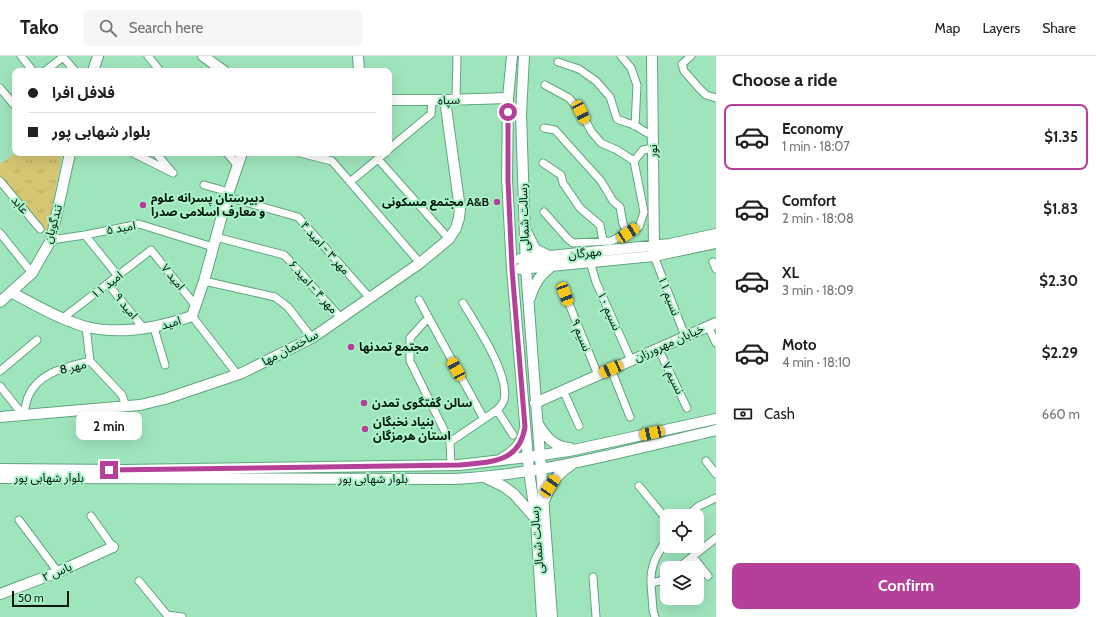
<!DOCTYPE html>
<html lang="en">
<head>
<meta charset="utf-8">
<style>
  :root { --surface:#fff; --page:#f6f6f6; --text:#202124; --muted:#757577; --line:#e0e0e0; --accent:#b54099 }
  body { margin:0; font-family:Cabin,"Noto Sans Arabic",sans-serif; background:var(--page); color:var(--text); height:100vh; display:flex; flex-direction:column; font-size:15px; white-space:nowrap }
  * { box-sizing:border-box; margin:0 }
  p { font-size:13px; color:var(--muted) }
  .icon { flex:none; width:22px; height:22px; fill:none; stroke:currentColor; stroke-width:2; stroke-linecap:round; stroke-linejoin:round }
  .map { position:relative; flex:1; overflow:hidden }
  .sheet { display:flex; flex-direction:column; background:var(--surface); width:380px }
  .sheet>* { flex:none }
  .banner { position:absolute; left:12px; top:12px; width:380px; height:88px; border-radius:8px; box-shadow:0 4px 16px #0002; display:grid; align-content:center; height:88px; padding:0 16px; background:var(--surface) }
  .buttons { position:absolute; left:660px; top:453px; display:grid; gap:8px }
  .buttons a { display:grid; place-items:center; width:44px; height:44px; border-radius:8px; background:var(--surface); box-shadow:0 4px 16px #0002; font-size:20px }
  .scale { position:absolute; left:12px; bottom:10px; width:57px; box-sizing:border-box; padding-left:4px; border:2px solid #00180b; border-top:0; font-size:11px; line-height:14px; white-space:nowrap; color:#00180b; -webkit-text-stroke:3px #acf2c9; paint-order:stroke }
  .end { position:absolute; width:18px; height:18px; margin:-9px; border:5px solid #b54099; background:#fff; box-shadow:0 0 0 2px #fff }
  .from { border-radius:50% }
  .bubble { position:absolute; height:28px; border-radius:8px; background:var(--surface); box-shadow:0 4px 16px #0002; font-size:13px; font-weight:700; line-height:28px; text-align:center }
  .car { position:absolute; width:12px; height:24px; margin:-12px -6px; border-radius:5px; box-shadow:0 0 3px 1px #0007; background:linear-gradient(#f5c518 24%,#345 0 40%,#f5c518 0 76%,#345 0 86%,#f5c518 0) }
  .banner b { display:flex; align-items:center; gap:14px; height:38px; font-size:15px }
  .banner b+b { border-top:1px solid var(--line) }
  .banner i { width:10px; height:10px; background:var(--text) }
  ul { padding:0; list-style:none }
  li { display:flex; align-items:center; gap:12px; height:66px; margin:0 8px 6px; padding:0 8px; border:2px solid transparent; border-radius:8px }
  li div { flex:1 }
  li b { display:block; font-size:15px }
  li em { font-style:normal; font-weight:700 }
  li.selected { border-color:var(--accent) }
  li>.icon { width:36px; height:36px; stroke-width:1.5 }
  h2 { padding:0 16px; font-size:18px; line-height:48px }
  .pay { display:flex; align-items:center; gap:10px; height:44px; padding:0 16px; font-size:15px }
  .pay p { margin-inline-start:auto }
  .primary-button { display:flex; gap:8px; margin-top:auto; padding:8px 16px }
  .primary-button a { flex:1; height:46px; border-radius:8px; background:var(--accent); color:#fff; font-size:16px; font-weight:700; line-height:46px; text-align:center }
  header { display:flex; align-items:center; gap:24px; box-sizing:border-box; height:56px; padding:0 20px; background:var(--surface); border-bottom:1px solid var(--line) }
  header strong { font-size:19px }
  nav { display:flex; gap:22px; margin-inline-start:auto; font-size:14px }
  .search { width:280px; height:36px; background:var(--page); display:flex; align-items:center; gap:10px; box-sizing:border-box; padding:0 14px; border-radius:8px; color:var(--muted); font-size:15px }
  main { display:flex; flex:1; min-height:0 }
  .map>svg:first-child { display:block }
</style>
</head>
<body>
<header>
<strong>Tako</strong>
<div class="search"><svg class="icon" aria-label="search" viewBox="0 0 24 24"><circle cx="10" cy="10" r="6"/><path d="M15 15l6 6"/></svg>Search here</div>
<nav><a>Map</a><a>Layers</a><a>Share</a></nav>
</header>
<main>
<div class="map">
<svg width="716" height="561" viewBox="0 0 716 561">
  <defs>
    <pattern id="grass-tufts" width="24" height="20" patternUnits="userSpaceOnUse"><rect width="24" height="20" fill="#d6c672"/><path d="M3 7l-1-3M5 7V3M7 7l1-3M15 17l-1-3M17 17v-4M19 17l1-3" fill="none" stroke="#b6a961"/></pattern>
  </defs>
  <rect width="100%" height="100%" fill="#9fe5bc"/>
  <!-- grass -->
  <path fill="url(#grass-tufts)" d="M16,97h46l-15,82 -47,-54v-17z"/>
  <g fill="none" stroke-linecap="round" stroke-linejoin="round">
    <defs>
      <path id="street" d="M21,0l12,15
        M148,0l12,15
        M621,0l10,12 6,17 -2,41
        M691,0l-9,8 2,7 15,17 7,7 10,3
        M558,6l21,7 17,12 14,16 7,22c6,3 13,4 19,7 7,4 9,7 17,9
        M45,15l18,-14 12,14
        M545,29l24,13 12,14 10,19 10,12 16,7 17,11
        M0,32l15,18
        M456,44l1,-44
        M544,72l11,2 46,51 12,20 7,6 3,17 5,9
        M389,93l42,-35 1,-14
        M133,97l40,20
        M156,97l15,18
        M227,97l11,13
        M300,97l32,8 88,102
        M378,103l71,80
        M543,107l18,12 2,8 17,25 20,17 3,16
        M0,125l40,48
        M350,126l35,-29
        M204,129l25,7
        M227,141l71,20 71,80
        M544,156l23,26 6,5 38,-2 17,-8 11,-6 5,-15 -10,-51 9,-11 10,-2
        M0,177l32,40
        M85,179l33,41
        M216,181l68,18 4,4 52,58
        M51,184l34,-5 54,-11 74,23
        M654,200l31,80
        M590,206l6,20 35,78
        M713,206l3,7
        M204,225l71,16 13,10 24,31
        M108,228l36,45
        M565,238l33,81
        M419,244l65,119
        M192,260l45,58
        M63,262l88,-68 44,55
        M428,262l-18,20v23l40,81 1,23
        M708,270l8,17
        M86,271l4,34
        M154,272l11,37
        M658,292l29,60
        M90,305l32,34 4,11
        M611,313l19,48
        M0,315l37,-31
        M0,330l23,29
        M563,334l16,36
        M497,354l16,25
        M23,359c2,-6 3,-12 5,-18 10,-25 39,-30 62,-36
        M450,386l47,-32c3,-3 6,-6 7,-10 6,-26 -28,-75 -41,-97
        M706,405l10,13
        M639,430l28,34
        M91,460l22,31
        M687,460l12,-10 17,-8
        M19,464l39,52
        M693,501l15,19
        M678,512l38,-30
        M593,521l3,40
        M139,525l28,34 15,2
        M651,527c-1,-18 7,-30 16,-44
        M655,561l-2,-7 -2,-27 9,-2 7,-5"/>
      <path id="secondary" d="M203,0l21,15
        M358,0l1,15
        M512,0l-4,42 -1,82 5,89 17,202 7,49 6,97
        M524,0l-3,58 5,154 26,349
        M652,0l2,196
        M93,15l5,-15
        M389,44h56l63,-2
        M527,177l8,16 14,7
        M520,203l150,-15 46,-10
        M520,213l134,-13 62,-13
        M11,236c20,11 38,21 58,29 6,2 12,5 18,6 35,8 71,1 105,-11l12,-35 23,-84 15,-44
        M530,242c5,-16 10,-23 23,-33
        M0,246l32,-29 19,-33 19,-87
        M535,347l181,-80
        M0,361l140,-12 25,-6 77,-26 70,-35 108,-75 29,-24 7,-11 3,-10 1,-9 -15,-109
        M538,368c8,13 16,23 32,24
        M501,403c12,-7 21,-14 23,-28
        M0,413l123,1 336,-5 69,-8 41,-6 147,-32
        M484,421l19,9 11,8 22,25
        M0,422l453,1c89,-4 176,-29 263,-49
        M545,443c6,-15 12,-25 26,-34
        M0,538l58,-22 55,-25"/>
    </defs>
    <!-- street casing -->
    <use href="#street" stroke="#60a57f" stroke-width="9"/>
    <!-- secondary casing -->
    <use href="#secondary" stroke="#60a57f" stroke-width="12"/>
    <!-- street -->
    <use href="#street" stroke="#fff" stroke-width="7"/>
    <!-- secondary -->
    <use href="#secondary" stroke="#fff" stroke-width="10"/>
  </g>
  <g fill="none" stroke-linecap="round" stroke-linejoin="round">
    <!-- route -->
    <path stroke="#b54099" stroke-width="5" d="M109,414l350,-5c30,-3 60,-1 66,-38l-13,-158 -4,-89v-68"/>
  </g>
  <!-- markers -->
  <g fill="#b54099" stroke="#acf2c9" stroke-width="1.5">
    <circle cx="497" cy="146" r="4"/>
    <circle cx="143" cy="149" r="4"/>
    <circle cx="351" cy="291" r="4"/>
    <circle cx="364" cy="347" r="4"/>
    <circle cx="365" cy="373" r="4"/>
  </g>
  <g text-anchor="middle" stroke-width="4" stroke-linejoin="round" paint-order="stroke">
    <!-- street labels -->
    <g font-size="12" fill="#00180b" stroke="#acf2c9">
      <text transform="translate(449 44) rotate(-2)" y="4">سپاه</text>
      <text transform="translate(653 95) rotate(-91)" y="4">نور</text>
      <text transform="translate(20 149) rotate(50)" y="4">عابد</text>
      <text transform="translate(524 161) rotate(-92)" y="4">رسالت شمالی</text>
      <text transform="translate(53 168) rotate(-74)" y="4">تندگویان</text>
      <text transform="translate(121 172) rotate(-10)" y="4">امید ۵</text>
      <text transform="translate(325 192) rotate(48)" y="4">مهر ۳ - امید ۴</text>
      <text transform="translate(585 197) rotate(-6)" y="4">مهرگان</text>
      <text transform="translate(173 221) rotate(51)" y="4">امید ۷</text>
      <text transform="translate(107 229) rotate(-38)" y="4">امید ۱۱</text>
      <text transform="translate(313 231) rotate(48)" y="4">مهر ۴ - امید ۶</text>
      <text transform="translate(669 240) rotate(69)" y="4">نسیم ۱۱</text>
      <text transform="translate(126 250) rotate(51)" y="4">امید ۹</text>
      <text transform="translate(609 255) rotate(66)" y="4">نسیم ۱۰</text>
      <text transform="translate(171 267) rotate(-17)" y="4">امید</text>
      <text transform="translate(581 279) rotate(68)" y="4">نسیم ۹</text>
      <text transform="translate(669 287) rotate(-24)" y="4">خیابان مهرورزان</text>
      <text transform="translate(290 292) rotate(-28)" y="4">ساختمان مها</text>
      <text transform="translate(73 311) rotate(-13)" y="4">مهر 8</text>
      <text transform="translate(673 322) rotate(64)" y="4">نسیم ۷</text>
      <text x="49" y="426">بلوار شهابی پور</text>
      <text x="373" y="427">بلوار شهابی پور</text>
      <text transform="translate(537 484) rotate(-95)" y="4">رسالت شمالی</text>
      <text transform="translate(57 516) rotate(-23)" y="4">یاس ۲</text>
    </g>
    <!-- poi labels -->
    <g font-size="12" font-weight="bold" fill="#00180b" stroke="#acf2c9" text-anchor="start">
      <text x="151" y="146">دبیرستان پسرانه علوم<tspan x="151" dy="14">و معارف اسلامی صدرا</tspan></text>
      <text x="489" y="150" text-anchor="end">مجتمع مسکونی A&amp;B</text>
      <text x="359" y="295">مجتمع تمدنها</text>
      <text x="372" y="351">سالن گفتگوی تمدن</text>
      <text x="373" y="370">بنیاد نخبگان<tspan x="373" dy="14">استان هرمزگان</tspan></text>
    </g>
  </g>
</svg>
<div class="buttons">
<a><svg class="icon" aria-label="locate" viewBox="0 0 24 24"><circle cx="12" cy="12" r="6"/><path d="M12 2v4M12 18v4M2 12h4M18 12h4"/></svg></a>
<a><svg class="icon" aria-label="layers" viewBox="0 0 24 24"><path d="M12 4l9 5-9 5-9-5zM3 14l9 5 9-5"/></svg></a>
</div>
<div class="scale">50 m</div>
<i class="end from" style="left:508px;top:56px"></i>
<i class="end" style="left:109px;top:414px"></i>
<div class="bubble" style="left:76px;top:356px;width:66px">2 min</div>
<i class="car" style="left:581px;top:56px;rotate:154deg"></i>
<i class="car" style="left:628px;top:177px;rotate:57deg"></i>
<i class="car" style="left:565px;top:238px;rotate:159deg"></i>
<i class="car" style="left:456px;top:313px;rotate:331deg"></i>
<i class="car" style="left:611px;top:313px;rotate:246deg"></i>
<i class="car" style="left:652px;top:377px;rotate:258deg"></i>
<i class="car" style="left:550px;top:430px;rotate:34deg"></i>
<div class="banner">
<b><i class="from"></i>فلافل افرا</b>
<b><i></i>بلوار شهابی پور</b>
</div>
</div>
<section class="sheet">
<h2>Choose a ride</h2>
<ul>
<li class="selected"><svg class="icon" aria-label="car" viewBox="0 0 24 24"><path d="M5 17H2v-5l4-1 3-4h7l3 4 3 1v5h-3M9 17h6M6 11h13"/><circle cx="7" cy="17" r="2"/><circle cx="17" cy="17" r="2"/></svg><div><b>Economy</b><p>1 min · 18:07</p></div><em>$1.35</em></li>
<li><svg class="icon" aria-label="car" viewBox="0 0 24 24"><path d="M5 17H2v-5l4-1 3-4h7l3 4 3 1v5h-3M9 17h6M6 11h13"/><circle cx="7" cy="17" r="2"/><circle cx="17" cy="17" r="2"/></svg><div><b>Comfort</b><p>2 min · 18:08</p></div><em>$1.83</em></li>
<li><svg class="icon" aria-label="car" viewBox="0 0 24 24"><path d="M5 17H2v-5l4-1 3-4h7l3 4 3 1v5h-3M9 17h6M6 11h13"/><circle cx="7" cy="17" r="2"/><circle cx="17" cy="17" r="2"/></svg><div><b>XL</b><p>3 min · 18:09</p></div><em>$2.30</em></li>
<li><svg class="icon" aria-label="car" viewBox="0 0 24 24"><path d="M5 17H2v-5l4-1 3-4h7l3 4 3 1v5h-3M9 17h6M6 11h13"/><circle cx="7" cy="17" r="2"/><circle cx="17" cy="17" r="2"/></svg><div><b>Moto</b><p>4 min · 18:10</p></div><em>$2.29</em></li>
</ul>
<div class="pay"><svg class="icon" aria-label="cash" viewBox="0 0 24 24"><path d="M3 7h18v10H3z"/><circle cx="12" cy="12" r="2"/></svg>Cash<p>660 m</p></div>
<div class="primary-button"><a>Confirm</a></div>
</section>
</main>
</body>
</html>
